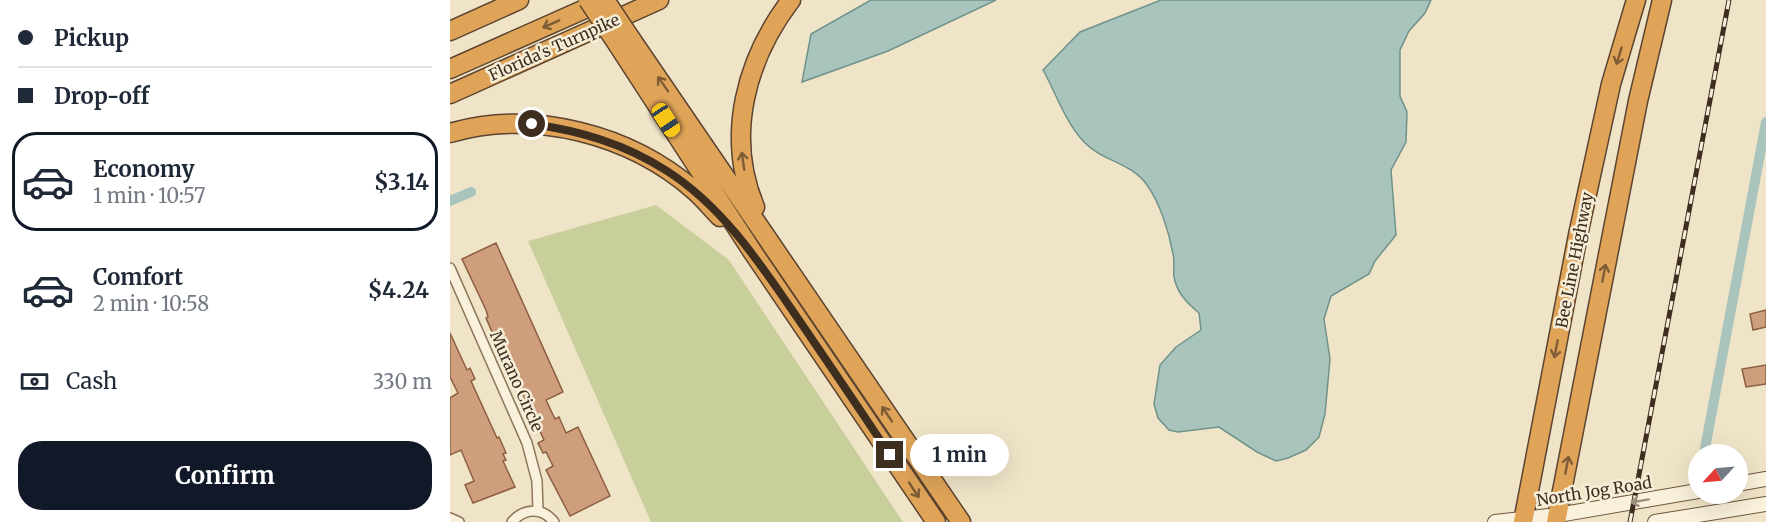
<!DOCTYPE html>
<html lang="en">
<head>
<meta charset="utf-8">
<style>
  :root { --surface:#fff; --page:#f2f2f3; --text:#1f2937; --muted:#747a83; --line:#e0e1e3; --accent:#111827 }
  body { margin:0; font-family:Merriweather,serif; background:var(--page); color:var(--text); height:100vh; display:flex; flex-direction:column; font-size:22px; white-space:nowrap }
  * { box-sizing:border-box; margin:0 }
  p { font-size:20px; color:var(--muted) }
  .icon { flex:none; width:33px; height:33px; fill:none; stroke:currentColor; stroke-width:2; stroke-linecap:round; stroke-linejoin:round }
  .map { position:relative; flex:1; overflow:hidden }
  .sheet { display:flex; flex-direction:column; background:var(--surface); width:450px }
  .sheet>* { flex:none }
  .top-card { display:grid; align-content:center; height:132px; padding:0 18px; background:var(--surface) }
  .needle { width:39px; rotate:244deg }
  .fabs { position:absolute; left:1238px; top:444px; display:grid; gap:12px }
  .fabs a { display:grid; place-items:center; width:60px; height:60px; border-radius:50%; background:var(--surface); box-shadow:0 6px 24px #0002; font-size:30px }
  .end { position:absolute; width:27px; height:27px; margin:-14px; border:8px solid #3d2e20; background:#fff; box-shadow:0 0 0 3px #fff }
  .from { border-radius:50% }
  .bubble { position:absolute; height:42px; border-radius:21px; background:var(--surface); box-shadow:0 6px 24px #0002; font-size:20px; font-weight:700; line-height:42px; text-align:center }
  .car { position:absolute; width:18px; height:36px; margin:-18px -9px; border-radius:8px; box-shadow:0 0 4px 2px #0007; background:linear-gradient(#f5c518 24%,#345 0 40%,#f5c518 0 76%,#345 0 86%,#f5c518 0) }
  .top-card b { display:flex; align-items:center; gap:21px; height:57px; font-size:22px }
  .top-card b+b { border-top:2px solid var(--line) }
  .top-card i { width:15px; height:15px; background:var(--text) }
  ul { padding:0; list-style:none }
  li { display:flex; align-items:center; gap:18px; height:99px; margin:0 12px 9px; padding:0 6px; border:3px solid transparent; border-radius:24px }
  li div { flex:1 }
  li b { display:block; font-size:22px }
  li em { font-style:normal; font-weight:700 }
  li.current { border-color:var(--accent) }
  li>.icon { width:54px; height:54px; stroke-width:1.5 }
  .pay { display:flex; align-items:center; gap:15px; height:66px; padding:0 18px; font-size:22px }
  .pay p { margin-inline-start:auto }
  .cta { display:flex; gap:12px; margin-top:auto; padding:12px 18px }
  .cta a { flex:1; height:69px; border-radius:24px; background:var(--accent); color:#fff; font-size:24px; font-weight:700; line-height:69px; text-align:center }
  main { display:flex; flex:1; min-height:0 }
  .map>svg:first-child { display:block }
</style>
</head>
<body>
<main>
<section class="sheet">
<div class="top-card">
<b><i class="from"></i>Pickup</b>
<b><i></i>Drop-off</b>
</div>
<ul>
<li class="current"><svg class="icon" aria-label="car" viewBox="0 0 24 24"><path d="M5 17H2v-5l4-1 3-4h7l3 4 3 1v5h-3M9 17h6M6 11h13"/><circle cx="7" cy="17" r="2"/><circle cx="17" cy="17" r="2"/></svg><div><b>Economy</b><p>1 min · 10:57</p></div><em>$3.14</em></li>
<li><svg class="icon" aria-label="car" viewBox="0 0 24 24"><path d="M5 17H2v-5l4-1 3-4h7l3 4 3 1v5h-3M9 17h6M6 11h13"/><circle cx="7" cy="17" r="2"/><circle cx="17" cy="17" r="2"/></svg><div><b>Comfort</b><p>2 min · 10:58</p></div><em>$4.24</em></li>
</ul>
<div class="pay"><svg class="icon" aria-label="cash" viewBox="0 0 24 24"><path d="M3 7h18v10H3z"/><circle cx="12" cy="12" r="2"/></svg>Cash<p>330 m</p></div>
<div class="cta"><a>Confirm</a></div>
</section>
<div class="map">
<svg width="1316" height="522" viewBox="0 0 1316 522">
  <rect width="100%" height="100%" fill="#f0e4c8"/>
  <!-- green -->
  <path fill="#c9cf9b" d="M206,205l73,55 174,262h-252l-123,-281z"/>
  <!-- water -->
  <path fill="#a9c4bc" stroke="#6f938a" stroke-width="1.5" d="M421,0h125l-108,51 -86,31 9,-48z
    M711,0h270l-6,13 -16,18 -9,19v46l7,16 -1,30 -15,28 5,65 -21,26 -6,13 -38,22 -7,23 6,40 -5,55 -6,23 -13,13 -18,8 -12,3 -19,-9 -38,-25 -41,5 -9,-2 -11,-12 -4,-14 6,-39 16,-18 25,-17 -2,-17c-12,-10 -22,-20 -25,-36 -1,-8 1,-16 -1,-23 -4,-22 -13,-51 -26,-69 -15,-22 -45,-24 -63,-43 -19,-20 -28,-49 -41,-72l37,-38z"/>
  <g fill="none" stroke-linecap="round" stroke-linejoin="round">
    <!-- canal -->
    <path stroke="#a9c4bc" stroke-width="10" d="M0,201l21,-9
      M1254,454l62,-332"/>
  </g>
  <!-- building -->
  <path fill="#cf9f7d" stroke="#8d5f41" stroke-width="1.5" d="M46,243l67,149 -17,8 9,19 4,-2 7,16 12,-6 32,69 -40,20 -24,-46 7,-4 -7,-14 -3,1 -5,-10 6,-3 -26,-56 -12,-20 -20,-46 2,-1 -2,-7 -24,-51z
    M1316,310v17l-13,3 -3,-16z
    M0,333l17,37 3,-2 5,11 -4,2 26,57 2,-1 7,16 -3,1 3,6 -3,1 12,26 -42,16 -8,-18 9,-4 -13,-31 -11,5v-57l8,-5 -8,-16z
    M1316,365v19l-20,3 -4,-18z"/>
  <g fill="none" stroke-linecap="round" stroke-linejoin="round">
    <defs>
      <path id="street" d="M0,268l77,175 10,38 1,30
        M0,518l9,4
        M62,522c12,-14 30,-15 42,0"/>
      <path id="secondary" d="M1287,484l29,-5
        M1045,522l63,-7 140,-24
        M1205,522l111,-18"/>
      <path id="highway" d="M0,31l69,-31
        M181,39l330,483
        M168,45l134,206 184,271
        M0,69l155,-69
        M0,94l209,-94
        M0,133c83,-24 180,1 245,58 9,8 17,18 25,26
        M305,207c-30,-71 -9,-148 36,-207
        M1073,522l55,-287 33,-151 25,-84
        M1106,522l82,-421 24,-101"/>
    </defs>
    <!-- street casing -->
    <use href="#street" stroke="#8d765c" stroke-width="12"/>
    <!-- secondary casing -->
    <use href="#secondary" stroke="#6f573f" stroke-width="16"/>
    <!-- highway casing -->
    <use href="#highway" stroke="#5b4430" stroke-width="21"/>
    <!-- street -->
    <use href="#street" stroke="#faf1dc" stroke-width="9"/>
    <!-- secondary -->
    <use href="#secondary" stroke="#faf1dc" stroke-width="14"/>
    <!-- highway -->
    <use href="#highway" stroke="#e0a458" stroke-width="18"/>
    <defs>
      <path id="rail" d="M1180,522l99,-522"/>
    </defs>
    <!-- rail casing -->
    <use href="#rail" stroke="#3d2e20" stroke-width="5"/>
    <!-- rail -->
    <use href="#rail" stroke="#f7eed8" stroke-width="3" stroke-dasharray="9" stroke-linecap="butt"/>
    <defs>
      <path id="highway-bridge" d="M138,0l30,45
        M155,0l26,39"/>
    </defs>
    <!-- highway-bridge casing -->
    <use href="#highway-bridge" stroke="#5b4430" stroke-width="21" stroke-linecap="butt"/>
    <!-- highway-bridge -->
    <use href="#highway-bridge" stroke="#e0a458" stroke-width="18"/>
  </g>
  <!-- one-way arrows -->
  <defs><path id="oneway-shaft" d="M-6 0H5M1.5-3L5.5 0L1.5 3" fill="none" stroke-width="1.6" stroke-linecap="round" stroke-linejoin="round" transform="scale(1.5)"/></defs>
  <g stroke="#7e5d36">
    <use href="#oneway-shaft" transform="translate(101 24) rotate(156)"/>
    <use href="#oneway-shaft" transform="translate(1169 56) rotate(107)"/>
    <use href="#oneway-shaft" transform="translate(213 84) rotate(-125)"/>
    <use href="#oneway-shaft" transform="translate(293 161) rotate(-98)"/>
    <use href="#oneway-shaft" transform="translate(1154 273) rotate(-79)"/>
    <use href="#oneway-shaft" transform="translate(1106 349) rotate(101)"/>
    <use href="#oneway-shaft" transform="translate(437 414) rotate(-124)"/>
    <use href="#oneway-shaft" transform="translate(1117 465) rotate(-79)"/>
    <use href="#oneway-shaft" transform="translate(464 490) rotate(56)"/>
  </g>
  <use stroke="#9c907e" href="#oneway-shaft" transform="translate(1190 501) rotate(170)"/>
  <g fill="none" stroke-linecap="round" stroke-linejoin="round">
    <!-- route -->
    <path stroke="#3d2e20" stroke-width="8" d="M82,124c49,7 93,20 135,47 58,37 96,97 134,152 30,44 60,88 89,132"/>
  </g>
  <g text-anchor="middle" stroke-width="5" stroke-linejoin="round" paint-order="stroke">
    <!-- street labels -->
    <g font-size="16" fill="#3d2e20" stroke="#f7eed8">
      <text transform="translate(104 47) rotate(-24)" y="6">Florida's Turnpike</text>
      <text transform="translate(1124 260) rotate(-79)" y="6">Bee Line Highway</text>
      <text transform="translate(67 381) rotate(66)" y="6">Murano Circle</text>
      <text transform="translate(1144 491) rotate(-9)" y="6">North Jog Road</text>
    </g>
  </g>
</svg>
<div class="fabs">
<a><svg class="needle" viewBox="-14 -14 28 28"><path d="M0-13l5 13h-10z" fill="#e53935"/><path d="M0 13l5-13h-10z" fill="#747a83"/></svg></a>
</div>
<i class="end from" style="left:82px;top:124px"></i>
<i class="end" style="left:440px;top:455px"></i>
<div class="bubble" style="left:460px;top:434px;width:99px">1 min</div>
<i class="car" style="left:216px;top:120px;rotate:147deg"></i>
</div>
</main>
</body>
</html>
